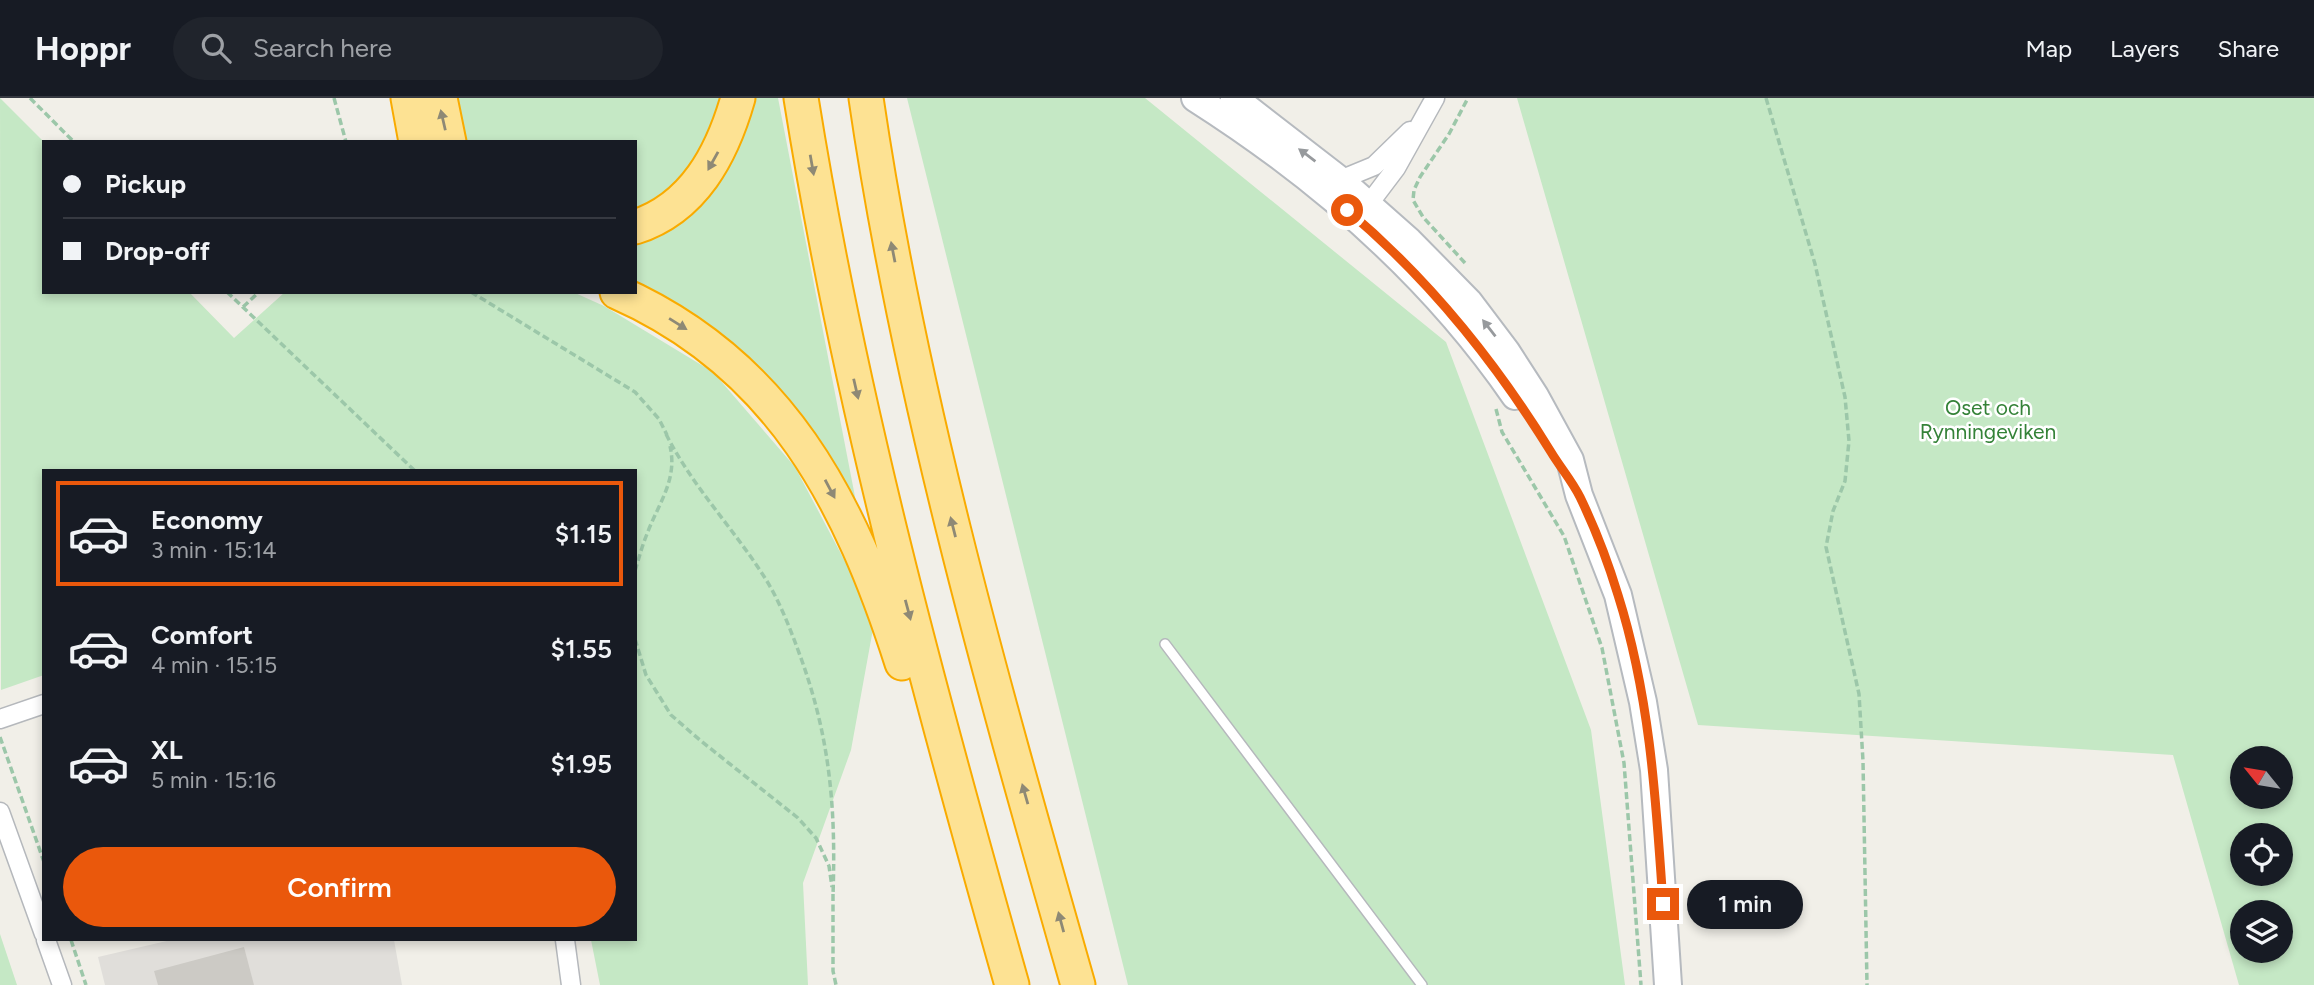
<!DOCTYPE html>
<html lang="en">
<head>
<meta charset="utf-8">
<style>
  :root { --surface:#171b24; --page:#20242c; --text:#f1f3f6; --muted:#9ea1a6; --line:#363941; --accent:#ea580c }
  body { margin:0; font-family:Figtree,sans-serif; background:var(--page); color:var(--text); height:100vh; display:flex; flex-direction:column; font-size:26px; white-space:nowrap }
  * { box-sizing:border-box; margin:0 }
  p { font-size:23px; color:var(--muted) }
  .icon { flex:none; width:38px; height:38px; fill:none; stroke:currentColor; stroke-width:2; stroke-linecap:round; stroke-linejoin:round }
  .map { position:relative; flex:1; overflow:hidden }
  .sheet { position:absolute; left:42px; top:371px; width:595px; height:472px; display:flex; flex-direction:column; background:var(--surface); border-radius:0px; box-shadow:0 4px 10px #0003 }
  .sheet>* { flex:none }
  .hud { position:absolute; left:42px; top:42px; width:595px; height:154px; border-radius:0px; box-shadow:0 4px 10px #0003; display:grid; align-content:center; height:154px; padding:0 21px; background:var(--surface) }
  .needle { width:46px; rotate:300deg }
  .fabs { position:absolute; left:2230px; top:648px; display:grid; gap:14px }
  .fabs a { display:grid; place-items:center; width:63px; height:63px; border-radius:50%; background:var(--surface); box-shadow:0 4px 10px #0003; font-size:35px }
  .end { position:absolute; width:32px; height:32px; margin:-16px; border:9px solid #ea580c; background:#fff; box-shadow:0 0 0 4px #fff }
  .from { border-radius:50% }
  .bubble { position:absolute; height:49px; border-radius:24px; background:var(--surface); box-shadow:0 4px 10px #0003; font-size:23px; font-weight:600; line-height:49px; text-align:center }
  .hud b { display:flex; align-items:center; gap:24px; height:66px; font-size:26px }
  .hud b+b { border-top:2px solid var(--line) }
  .hud i { width:18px; height:18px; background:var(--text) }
  ul { padding:12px 0 0; list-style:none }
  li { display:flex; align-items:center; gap:21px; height:105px; margin:0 14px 10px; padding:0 7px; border:4px solid transparent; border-radius:0px }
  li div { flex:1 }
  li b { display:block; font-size:26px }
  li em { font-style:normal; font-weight:600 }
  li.selected { border-color:var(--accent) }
  li>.icon { width:63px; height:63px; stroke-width:1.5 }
  .button { display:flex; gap:14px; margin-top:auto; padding:14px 21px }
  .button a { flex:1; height:80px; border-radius:42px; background:var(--accent); color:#fff; font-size:28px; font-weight:600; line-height:80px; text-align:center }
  header { display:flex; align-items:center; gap:42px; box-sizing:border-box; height:98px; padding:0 35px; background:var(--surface); border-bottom:2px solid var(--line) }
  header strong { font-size:33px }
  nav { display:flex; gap:38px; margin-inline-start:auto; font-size:24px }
  .search { width:490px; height:63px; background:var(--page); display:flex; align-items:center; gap:18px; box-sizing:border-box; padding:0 24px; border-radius:38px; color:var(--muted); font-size:26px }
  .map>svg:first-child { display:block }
</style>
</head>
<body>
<header>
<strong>Hoppr</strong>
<div class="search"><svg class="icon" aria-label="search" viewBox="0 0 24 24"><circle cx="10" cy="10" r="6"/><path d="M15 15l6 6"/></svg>Search here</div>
<nav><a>Map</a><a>Layers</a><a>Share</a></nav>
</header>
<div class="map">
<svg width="2314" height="887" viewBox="0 0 2314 887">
  <rect width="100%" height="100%" fill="#f1efe8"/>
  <!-- industrial -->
  <path fill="#e0deda" d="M171,842h223l8,45h-297l-7,-28z"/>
  <!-- green -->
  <path fill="#c5e8c5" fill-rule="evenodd" d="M0,0l44,44v150h145l45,46 51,-46h288l31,14 109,66 82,95 80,151 -24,132 -48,133 5,102h-208l-9,-45h44v-469h-591v204l-43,15z
    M453,0h272l-24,60 -37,41 -29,12v-69h-172z
    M751,0h27l79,409c-36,-56 -69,-115 -120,-159 -26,-24 -70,-45 -102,-61v-46z
    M907,0h238l301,244 145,388 34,255h-497z
    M1517,0h797v887h-75l-66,-230 -475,-30zM2242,660h38v38h-38zM2242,737h38v38h-38zM2242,814h38v38h-38z
    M0,836l17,51h-17z"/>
  <!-- building -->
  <path fill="#cccac5" d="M244,849l10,38h-96l-4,-14z"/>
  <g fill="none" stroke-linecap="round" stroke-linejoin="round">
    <defs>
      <path id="lane" d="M1165,546l257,341"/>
      <path id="street" d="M1340,82l34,-14 36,-35
        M1362,115l34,-45 39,-70
        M0,621l44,-15
        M0,714l44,122
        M46,842l16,45
        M565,842l6,45"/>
      <path id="secondary" d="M1195,0c124,79 237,177 320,298
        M1234,0l106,82 69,61 60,61 37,49 29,45 35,64 9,35 39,100 25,107 11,68 14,215"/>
      <path id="highway" d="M408,0l8,44
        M440,0l9,44
        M801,0c48,301 128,594 211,887
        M866,0c44,301 129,595 212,887
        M635,129c59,-19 87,-73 103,-129
        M617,194c163,72 233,209 285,371"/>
    </defs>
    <!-- lane casing -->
    <use href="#lane" stroke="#b5b8bc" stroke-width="12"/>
    <!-- street casing -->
    <use href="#street" stroke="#b5b8bc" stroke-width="21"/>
    <!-- secondary casing -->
    <use href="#secondary" stroke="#b6babf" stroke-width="30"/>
    <!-- highway casing -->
    <use href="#highway" stroke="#f9ab00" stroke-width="37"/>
    <!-- path -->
    <path stroke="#9cc7a9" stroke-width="3.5" stroke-dasharray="7 3.5" stroke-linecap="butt" d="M30,0l44,44
      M334,0l12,44
      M1766,0l49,166 30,133 4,44 -4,40 -12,30 -7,36 33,147 4,67 4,224
      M1465,165l-42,-46 -10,-17 1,-10 6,-13 29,-43 19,-36
      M227,194l188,179
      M471,194l164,100 24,27 8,16
      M243,209l16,-15
      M1496,311l6,23 62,104 38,112 22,115 17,222
      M666,336c26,52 68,95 99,144 14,22 24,48 33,72 32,85 38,157 35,245
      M635,473c4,-13 7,-25 12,-37 11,-30 31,-54 23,-88
      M635,541l11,36 25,40 30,26 97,77 18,20 13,28 3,21
      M0,639l44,125
      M833,796v77l3,14
      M71,842l15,45"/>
    <!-- lane -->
    <use href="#lane" stroke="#fff" stroke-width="9"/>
    <!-- street -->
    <use href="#street" stroke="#fff" stroke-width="18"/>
    <!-- secondary -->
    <use href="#secondary" stroke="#fff" stroke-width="26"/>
    <!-- highway -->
    <use href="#highway" stroke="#fde293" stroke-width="33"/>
  </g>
  <!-- one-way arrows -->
  <defs><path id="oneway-solid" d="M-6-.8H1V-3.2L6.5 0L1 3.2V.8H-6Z" transform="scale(1.75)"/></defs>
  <g fill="#8e8975">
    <use href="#oneway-solid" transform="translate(443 22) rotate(-103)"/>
    <use href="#oneway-solid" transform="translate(713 63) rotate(119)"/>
    <use href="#oneway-solid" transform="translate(812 67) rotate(80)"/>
    <use href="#oneway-solid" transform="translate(893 154) rotate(-101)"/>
    <use href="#oneway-solid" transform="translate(678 226) rotate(32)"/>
    <use href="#oneway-solid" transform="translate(856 291) rotate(77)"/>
    <use href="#oneway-solid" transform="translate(830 391) rotate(62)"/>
    <use href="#oneway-solid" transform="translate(953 429) rotate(-104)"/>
    <use href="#oneway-solid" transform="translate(908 512) rotate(75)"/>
    <use href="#oneway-solid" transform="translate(1025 696) rotate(-106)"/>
    <use href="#oneway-solid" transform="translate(1061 824) rotate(-105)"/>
  </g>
  <g fill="#979a9d">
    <use href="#oneway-solid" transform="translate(1307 57) rotate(-143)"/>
    <use href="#oneway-solid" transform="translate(1489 230) rotate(-128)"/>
  </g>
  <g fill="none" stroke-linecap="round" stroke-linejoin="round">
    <!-- route -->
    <path stroke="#ea580c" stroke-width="9" d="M1347,112c82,69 148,151 204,242 9,15 21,29 29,45 15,31 28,65 38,98 32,101 38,205 45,309"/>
  </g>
  <g text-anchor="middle" stroke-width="5" stroke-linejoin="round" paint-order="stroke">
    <!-- park labels -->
    <g font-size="21" fill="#348238" stroke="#fff">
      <text x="1988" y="317">Oset och<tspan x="1988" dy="24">Rynningeviken</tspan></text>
    </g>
  </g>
</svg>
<div class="fabs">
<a><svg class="needle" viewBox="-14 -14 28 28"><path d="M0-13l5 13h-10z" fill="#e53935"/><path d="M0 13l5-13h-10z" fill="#9ea1a6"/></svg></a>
<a><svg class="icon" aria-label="locate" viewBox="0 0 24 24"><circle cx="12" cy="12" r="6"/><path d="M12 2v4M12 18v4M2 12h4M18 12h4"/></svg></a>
<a><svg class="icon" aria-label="layers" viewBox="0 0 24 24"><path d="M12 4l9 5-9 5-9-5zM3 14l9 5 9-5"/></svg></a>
</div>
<i class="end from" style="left:1347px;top:112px"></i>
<i class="end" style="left:1663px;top:806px"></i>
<div class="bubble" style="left:1687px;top:782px;width:116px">1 min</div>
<div class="hud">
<b><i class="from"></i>Pickup</b>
<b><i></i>Drop-off</b>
</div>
<section class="sheet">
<ul>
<li class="selected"><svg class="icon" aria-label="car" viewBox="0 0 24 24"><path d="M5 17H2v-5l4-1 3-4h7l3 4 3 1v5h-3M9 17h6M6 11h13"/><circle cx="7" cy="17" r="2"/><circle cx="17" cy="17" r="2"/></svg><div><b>Economy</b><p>3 min · 15:14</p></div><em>$1.15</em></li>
<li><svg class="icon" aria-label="car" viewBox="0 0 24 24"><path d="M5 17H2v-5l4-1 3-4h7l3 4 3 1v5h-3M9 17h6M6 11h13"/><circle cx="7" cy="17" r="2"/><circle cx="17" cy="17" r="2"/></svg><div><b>Comfort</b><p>4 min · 15:15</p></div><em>$1.55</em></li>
<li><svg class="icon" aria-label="car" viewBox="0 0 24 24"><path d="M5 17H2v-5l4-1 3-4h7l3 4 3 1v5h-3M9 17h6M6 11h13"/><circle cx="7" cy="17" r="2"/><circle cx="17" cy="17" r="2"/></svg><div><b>XL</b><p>5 min · 15:16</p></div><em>$1.95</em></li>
</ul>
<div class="button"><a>Confirm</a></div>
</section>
</div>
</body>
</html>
